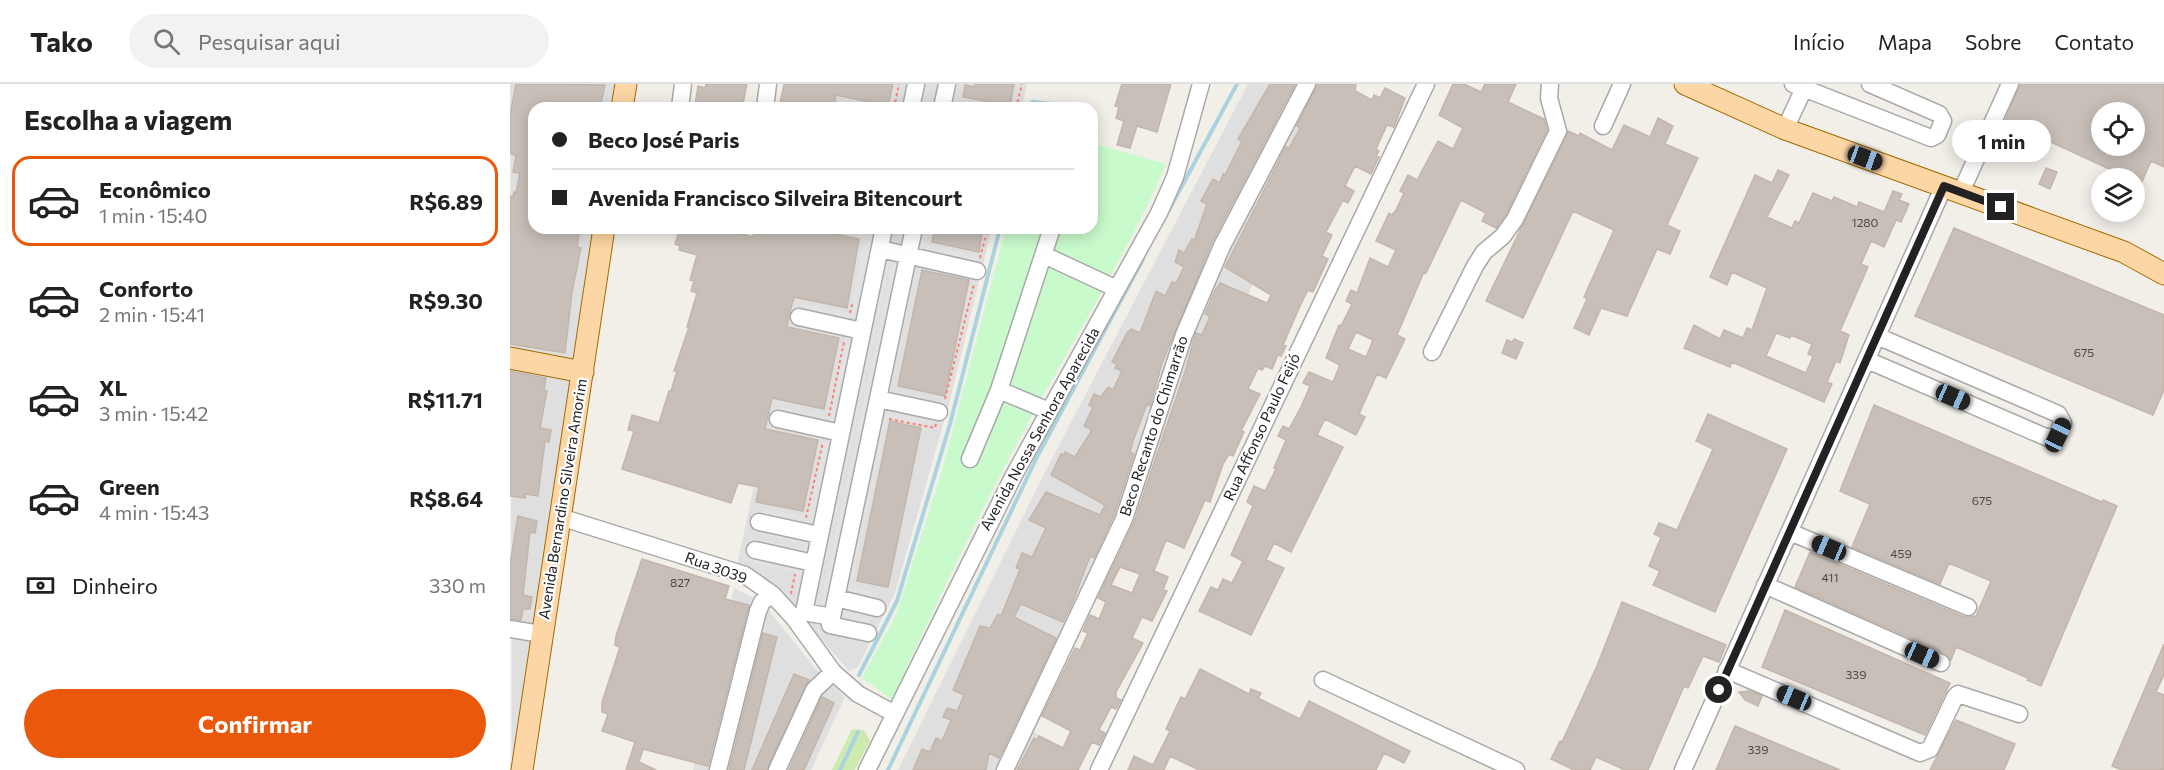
<!DOCTYPE html>
<html lang="pt">
<head>
<meta charset="utf-8">
<style>
  :root { --surface:#fff; --page:#f2f2f2; --text:#222; --muted:#767676; --line:#e0e0e0; --accent:#ea580c }
  body { margin:0; font-family:Commissioner,sans-serif; background:var(--page); color:var(--text); height:100vh; display:flex; flex-direction:column; font-size:22px; white-space:nowrap }
  * { box-sizing:border-box; margin:0 }
  p { font-size:20px; color:var(--muted) }
  .icon { flex:none; width:33px; height:33px; fill:none; stroke:currentColor; stroke-width:2; stroke-linecap:round; stroke-linejoin:round }
  .map { position:relative; flex:1; overflow:hidden }
  .sheet { display:flex; flex-direction:column; background:var(--surface); width:510px }
  .sheet>* { flex:none }
  .hud { position:absolute; left:18px; top:18px; width:570px; height:132px; border-radius:18px; box-shadow:0 3px 15px #0003; display:grid; align-content:center; height:132px; padding:0 24px; background:var(--surface) }
  .buttons { position:absolute; left:1581px; top:18px; display:grid; gap:12px }
  .buttons a { display:grid; place-items:center; width:54px; height:54px; border-radius:50%; background:var(--surface); box-shadow:0 3px 15px #0003; font-size:30px }
  .end { position:absolute; width:27px; height:27px; margin:-14px; border:8px solid #222; background:#fff; box-shadow:0 0 0 3px #fff }
  .from { border-radius:50% }
  .bubble { position:absolute; height:42px; border-radius:21px; background:var(--surface); box-shadow:0 3px 15px #0003; font-size:20px; font-weight:700; line-height:42px; text-align:center }
  .car { position:absolute; width:18px; height:36px; margin:-18px -9px; border-radius:8px; box-shadow:0 0 4px 2px #0007; background:linear-gradient(#222 24%,#8ab4d8 0 40%,#222 0 76%,#8ab4d8 0 86%,#222 0) }
  .hud b { display:flex; align-items:center; gap:21px; height:57px; font-size:22px }
  .hud b+b { border-top:2px solid var(--line) }
  .hud i { width:15px; height:15px; background:var(--text) }
  ul { padding:0; list-style:none }
  li { display:flex; align-items:center; gap:18px; height:90px; margin:0 12px 9px; padding:0 12px; border:3px solid transparent; border-radius:18px }
  li div { flex:1 }
  li b { display:block; font-size:22px }
  li em { font-style:normal; font-weight:700 }
  li.current { border-color:var(--accent) }
  li>.icon { width:54px; height:54px; stroke-width:1.5 }
  h2 { padding:0 24px; font-size:27px; line-height:72px }
  .pay { display:flex; align-items:center; gap:15px; height:66px; padding:0 24px; font-size:22px }
  .pay p { margin-inline-start:auto }
  .action { display:flex; gap:12px; margin-top:auto; padding:12px 24px }
  .action a { flex:1; height:69px; border-radius:36px; background:var(--accent); color:#fff; font-size:24px; font-weight:700; line-height:69px; text-align:center }
  header { display:flex; align-items:center; gap:36px; box-sizing:border-box; height:84px; padding:0 30px; background:var(--surface); border-bottom:2px solid var(--line) }
  header strong { font-size:28px }
  nav { display:flex; gap:33px; margin-inline-start:auto; font-size:21px }
  .search { width:420px; height:54px; background:var(--page); display:flex; align-items:center; gap:15px; box-sizing:border-box; padding:0 21px; border-radius:33px; color:var(--muted); font-size:22px }
  main { display:flex; flex:1; min-height:0 }
  .map>svg:first-child { display:block }
</style>
</head>
<body>
<header>
<strong>Tako</strong>
<div class="search"><svg class="icon" aria-label="search" viewBox="0 0 24 24"><circle cx="10" cy="10" r="6"/><path d="M15 15l6 6"/></svg>Pesquisar aqui</div>
<nav><a>Início</a><a>Mapa</a><a>Sobre</a><a>Contato</a></nav>
</header>
<main>
<section class="sheet">
<h2>Escolha a viagem</h2>
<ul>
<li class="current"><svg class="icon" aria-label="car" viewBox="0 0 24 24"><path d="M5 17H2v-5l4-1 3-4h7l3 4 3 1v5h-3M9 17h6M6 11h13"/><circle cx="7" cy="17" r="2"/><circle cx="17" cy="17" r="2"/></svg><div><b>Econômico</b><p>1 min · 15:40</p></div><em>R$6.89</em></li>
<li><svg class="icon" aria-label="car" viewBox="0 0 24 24"><path d="M5 17H2v-5l4-1 3-4h7l3 4 3 1v5h-3M9 17h6M6 11h13"/><circle cx="7" cy="17" r="2"/><circle cx="17" cy="17" r="2"/></svg><div><b>Conforto</b><p>2 min · 15:41</p></div><em>R$9.30</em></li>
<li><svg class="icon" aria-label="car" viewBox="0 0 24 24"><path d="M5 17H2v-5l4-1 3-4h7l3 4 3 1v5h-3M9 17h6M6 11h13"/><circle cx="7" cy="17" r="2"/><circle cx="17" cy="17" r="2"/></svg><div><b>XL</b><p>3 min · 15:42</p></div><em>R$11.71</em></li>
<li><svg class="icon" aria-label="car" viewBox="0 0 24 24"><path d="M5 17H2v-5l4-1 3-4h7l3 4 3 1v5h-3M9 17h6M6 11h13"/><circle cx="7" cy="17" r="2"/><circle cx="17" cy="17" r="2"/></svg><div><b>Green</b><p>4 min · 15:43</p></div><em>R$8.64</em></li>
</ul>
<div class="pay"><svg class="icon" aria-label="cash" viewBox="0 0 24 24"><path d="M3 7h18v10H3z"/><circle cx="12" cy="12" r="2"/></svg>Dinheiro<p>330 m</p></div>
<div class="action"><a>Confirmar</a></div>
</section>
<div class="map">
<svg width="1654" height="686" viewBox="0 0 1654 686">
  <rect width="100%" height="100%" fill="#f2efe9"/>
  <!-- residential -->
  <path fill="#e0dfdf" d="M0,0h109l-4,24h-81v120h63l-85,542z
    M329,0h188l-5,24h-188z
    M738,0h104l-53,101 -137,294 -11,-4 -117,257 22,13 -37,25h-121l147,-298z
    M298,144h184l-42,172 -55,193 -37,74 -9,4 -43,-49 -69,-56z
    M224,504l28,14 51,64 32,31 -34,73h-118z"/>
  <!-- grass -->
  <path fill="#cdebb0" d="M342,645l12,1 6,11 -15,29h-23z"/>
  <!-- park -->
  <path fill="#c8facc" d="M582,59l74,21c-40,94 -96,180 -144,270 -47,87 -89,176 -130,266l-30,-22 34,-63 45,-141 65,-246h86z"/>
  <!-- parking -->
  <path fill="#e2e2e2" d="M307,144h43l17,4 -20,95 -59,-13 2,-11 49,10 15,-75z
    M408,144h10l-3,16 54,13 -2,10 -65,-15z
    M374,171l7,2 -75,353 -8,-1z
    M384,174l8,2 -75,353 -8,-2z
    M401,176l58,13 -1,5 -51,-11 -27,123 54,12 -2,10 -61,-14z
    M285,234l61,13 -21,97 -59,-12 2,-9 51,10 17,-81 -53,-11z
    M371,325l41,9 -2,6 -32,-6 -37,169 28,7 -2,10 -36,-8z
    M263,336l61,13 -20,98 -60,-13 2,-11 51,10 16,-78 -51,-11z
    M243,441l60,13 -5,20 -59,-13 2,-8 51,12 1,-5 -51,-12z
    M237,469l60,13 -6,26 -7,-1 4,-18 -52,-12z
    M330,521l34,7 -6,15 -31,-6z"/>
  <g fill="none" stroke-linecap="round" stroke-linejoin="round">
    <!-- stream -->
    <path stroke="#aad3df" stroke-width="4" d="M520,24l2,-6 32,3 1,3
      M659,126l68,-126
      M349,591l38,-74 53,-177 50,-196
      M330,686l18,-38
      M378,686l149,-313 106,-198"/>
  </g>
  <!-- building -->
  <path fill="#c7bfb8" stroke="#c4b6ab" stroke-width="1.5" fill-rule="evenodd" d="M6,0l89,1 -5,23h-66v120h46l-3,19 4,1 -9,44 -7,61 -55,-9v-148l3,1 1,-5 2,1 4,-20 -7,-1 3,-16 -6,-3v-38z
    M196,0h41l-5,24h-40l-7,-3 3,-19 7,2z
    M274,0h109l-5,22 -52,-11 -2,13h-55z
    M465,0h39l-4,22 -47,-9 2,-12 9,2z
    M612,0h49l-14,48 -20,-6 -7,22 -13,-3 7,-24 -8,-3 3,-11 -4,-1z
    M760,0h25l-83,158 -50,121 -12,43 -3,-2 -14,37 -3,11 4,2 -20,61 -20,43 -4,-2 -18,48 -9,18 -42,-18 -7,13 42,21 -57,120 -10,-5 -3,17h-73l9,-21 8,3 6,-14 6,3 9,-21 -8,-3 4,-9 10,3 7,-16 -11,-5 27,-64 10,2 8,-14 3,2 19,-47 -4,-1 6,-15 10,4 14,-29 -17,-8 17,-28 54,23 5,-10 -54,-30 10,-21 3,1 1,-3 10,5 17,-27 -8,-4 9,-19 -4,-2 5,-11 7,3 7,-10 5,3 9,-19 -7,-3 2,-4 -5,-2 15,-29 4,-4 9,4 16,-42 9,5 7,-14 4,1 8,-16 -9,-5 4,-12 5,3 8,-14 2,2 13,-37 -6,-3 12,-22 7,4 3,-9 2,1 17,-34 -4,-2z
    M807,0h39l-1,7 17,9 2,-5 6,3 5,-10 20,10 -11,29 -7,-2 -11,24 3,2 -3,5 3,1 -8,17 -16,-8 -10,20 9,5 -6,12 -5,-3 -17,32 6,3 -10,21 6,3 -15,33 -5,-2 -8,16 -17,39 3,1 -5,10 -3,-1 -6,14 -7,-3 -3,4 -4,-2 -10,21 12,5 -19,37 3,1 -11,24 -4,-2 -6,10 -13,38 -5,-2 -21,48 -18,-8 -12,31 14,6 -5,13 4,1 -15,30 -10,-4 -10,21 11,5 -27,49v6l5,2 -5,9 -5,-2 -12,23 6,3 -6,12 -7,-3 -14,28h-61l17,-32 3,2 2,-4 24,12 8,-17 -29,-15 33,-68 5,2 8,-17 -5,-2 7,-16 9,4 7,-17 -8,-4 36,-76 51,-150 9,-33 2,-6 6,2 8,-19 -5,-2 9,-22 6,-9 47,20 4,-8 -46,-28 61,-120 3,1 11,-20 -3,-2zM610,483l20,7 -8,19 -21,-8z
    M943,0h11l17,8 4,-8h31l-8,18 36,17 3,11 -41,84 -10,14 -14,-7 4,-8 -25,-13 -35,73 -2,-1 -27,63 8,4 -19,39 -9,-4 -18,40 6,3 -9,18 -31,-16 -8,16 26,12 -52,105 -17,-9 -8,17 18,8 -33,67 -52,-24 12,-24 7,3 5,-11 9,4 11,-22 -12,-6 22,-49 -6,-4 7,-16 11,5 11,-22 -2,-1 12,-28 -8,-4 5,-10 6,3 12,-22 9,-21 -7,-3 6,-11 24,10 7,-17 -14,-7 13,-33 2,1 11,-22 -6,-3 5,-11 6,3 13,-35 18,9 8,-17 -20,-9 13,-28 3,2 4,-5 8,-17 -4,-2 8,-16 9,5 21,-39 15,8 10,-21 -24,-13zM846,248l17,8 -7,17 -18,-8z
    M1510,0h144v83l-13,-6 -10,23 -7,-6h-5l-124,-57zM1592,28h32v34h-32z
    M1148,34l15,8 -8,18 33,14 -31,67 13,6 -10,23 -13,-5 -30,67 -26,-8 -12,27 -15,-7 13,-29 -3,-2 30,-67 -41,-19 -50,107 -37,-17 82,-170 11,5 1,-3 32,17 12,-25 26,12z
    M1536,84l11,4 -7,17 -11,-5z
    M1268,86l11,5 -22,42 25,11 3,-7 4,2 14,-30 19,8 2,-4 23,10 2,-5 25,10 9,-21 9,3 -3,6 10,4 -8,18 -5,-2 -12,27 -13,-6 -10,23 7,3 -28,64 9,4 -9,28 -4,-2 -9,21 5,2 -8,18 -92,-40 -2,5 -46,-19 10,-23 26,14 4,-9 19,8 4,-10 5,2 15,-42 -35,-16 -5,13 -17,-8 45,-102 17,8zM1266,249l14,5 1,-3 21,9 -4,10 5,2 -7,17 -40,-17z
    M170,144l27,5 1,-5h11l34,9 2,-9h52l52,11 -12,69 -53,-11 -5,18 -2,12 52,11 -15,71 -52,-11 -7,31 53,11 -15,71 -47,-9 3,-15 -21,-4 -7,20 -109,-34 12,-38 -6,-1 4,-15 27,8 10,-32h2l6,-20h-3l15,-44h-2l10,-34 -6,-2 3,-10 -4,-1 7,-25 -18,-5 1,-4 -5,-2z
    M434,144h39l-4,24 -47,-10 2,-11 9,2z
    M1444,144l210,87v75l-11,25 -238,-99z
    M412,186l47,10 -24,116 -47,-10z
    M1004,255l9,4 -7,16 -14,-6 5,-13 5,2z
    M0,287l36,7 -2,12 3,1 -7,37 11,2 -2,12 -4,-1 -7,55 -13,-2v4l-15,-2z
    M1364,321l228,97 1,-2 14,6 -76,180 -14,-6 1,-2 -72,-31 -5,13 -6,-7 -150,-66 15,-35 154,65 12,-1 15,-35 -42,-18 -9,21 -88,-37 18,-43 -30,-13z
    M1198,330l79,35 -72,163 -62,-27 7,-14 -11,-5 12,-29 -7,-3 5,-11 18,7 36,-81 -17,-8z
    M380,337l31,7 -33,159 -31,-6z
    M8,432l19,5 -2,12 -5,-1 -7,63 9,2 -2,12h-7l-2,11 -11,-1v-55z
    M132,475l87,27 -4,13 24,6 -41,161 -65,-17 -4,13 17,8h-30l9,-28 -33,-11 6,-17 -6,-2v-10l18,-55 -5,-2 1,-9z
    M1112,518l104,43 -7,17 -16,-6 -15,32 -4,-2 -36,84h-23l-29,-13 -6,13h-16l-23,-11 9,-18 2,1 35,-76z
    M1275,526l165,73 -25,52 -163,-68z
    M253,549l14,4 -33,133h-15z
    M1654,560v31l-8,17 8,3v75h-42l-10,-4z
    M690,585l49,25 2,-5 10,4 -3,5 42,21 9,-18 101,50 -6,12 -20,-10 -8,17h-177l-29,-14 -6,14h-36l6,-14 19,9 17,-34 -4,-2 15,-32 4,2z
    M284,590l15,6 -42,90h-15z
    M1239,607l13,5 -4,10 -13,-6 -6,-8z
    M312,613l12,6 -30,67h-15z
    M1446,636l59,24 -11,26h-74z
    M1225,642l105,44h-124z"/>
  <g fill="none" stroke-linecap="round" stroke-linejoin="round">
    <defs>
      <path id="minor" d="M1283,0l138,54 6,-3 6,-14 -4,-7 -69,-30
        M170,24l3,-24
        M255,24l3,-24
        M401,24l5,-24
        M432,24l5,-24
        M1093,42l19,-42
        M1275,45l21,-45
        M1451,108l49,-108
        M374,144l-80,384 28,5 82,-389
        M370,165l97,22
        M534,171l73,34
        M289,233l63,14
        M922,268l43,-86 9,-14 19,-16 12,-17 43,-88 -9,-33 1,-14
        M1357,276l181,78 10,-3 5,-12 -5,-9 -181,-78
        M489,306l50,21
        M368,315l61,13
        M268,335l63,14
        M460,375l29,-69 53,-162
        M50,433l185,58 27,19 22,24 39,54 25,22 37,20
        M249,438l60,13
        M1280,448l178,75
        M245,466l58,13
        M1255,501l176,78
        M326,514l41,10
        M322,533l-2,8 38,8
        M0,545l31,5
        M1217,586l193,83 10,-4 25,-52 3,-3 61,20
        M813,596l193,90
        M208,686l40,-159 4,-9 10,-8
        M267,686l37,-80 19,-18
        M357,686l147,-295 145,-262 16,-36 26,-93
        M495,686l119,-251 60,-184 38,-89 85,-162
        M589,686l327,-686
        M1173,686l261,-584"/>
      <path id="major" d="M1175,0l100,45 339,123 40,22
        M112,24l4,-24
        M0,274l73,14
        M12,686l82,-542"/>
    </defs>
    <!-- minor casing -->
    <use href="#minor" stroke="#a9a9a9" stroke-width="19"/>
    <!-- major casing -->
    <use href="#major" stroke="#a06b00" stroke-width="23"/>
    <!-- path -->
    <path stroke="#fa8072" stroke-width="2" stroke-dasharray="3 3" stroke-linecap="butt" d="M384,24l5,-24
      M506,24l6,-24
      M470,174l8,-30
      M340,229l3,-12
      M435,315l29,-115
      M319,332l15,-74
      M379,335l46,9 1,-4
      M296,434l17,-76
      M281,510l4,-20"/>
    <!-- minor -->
    <use href="#minor" stroke="#fff" stroke-width="16"/>
    <!-- major -->
    <use href="#major" stroke="#fcd6a4" stroke-width="21"/>
  </g>
  <g fill="none" stroke-linecap="round" stroke-linejoin="round">
    <!-- route -->
    <path stroke="#222" stroke-width="8" d="M1209,606l225,-504 57,21"/>
  </g>
  <g text-anchor="middle" stroke-width="4.5" stroke-linejoin="round" paint-order="stroke">
    <!-- number labels -->
    <g font-size="12" fill="#4b4948">
      <text x="1355" y="143">1280</text>
      <text x="1574" y="273">675</text>
      <text x="1472" y="421">675</text>
      <text x="1391" y="474">459</text>
      <text x="1320" y="498">411</text>
      <text x="170" y="503">827</text>
      <text x="1346" y="595">339</text>
      <text x="1248" y="670">339</text>
    </g>
    <!-- street labels -->
    <g font-size="15" fill="#222" stroke="#fff">
      <text transform="translate(644 342) rotate(-72)" y="5">Beco Recanto do Chimarrão</text>
      <text transform="translate(752 343) rotate(-65)" y="5">Rua Affonso Paulo Feijó</text>
      <text transform="translate(530 345) rotate(-61)" y="5">Avenida Nossa Senhora Aparecida</text>
      <text transform="translate(53 415) rotate(-81)" y="5">Avenida Bernardino Silveira Amorim</text>
      <text transform="translate(206 484) rotate(20)" y="5">Rua 3039</text>
    </g>
  </g>
</svg>
<div class="buttons">
<a><svg class="icon" aria-label="locate" viewBox="0 0 24 24"><circle cx="12" cy="12" r="6"/><path d="M12 2v4M12 18v4M2 12h4M18 12h4"/></svg></a>
<a><svg class="icon" aria-label="layers" viewBox="0 0 24 24"><path d="M12 4l9 5-9 5-9-5zM3 14l9 5 9-5"/></svg></a>
</div>
<i class="end from" style="left:1209px;top:606px"></i>
<i class="end" style="left:1491px;top:123px"></i>
<div class="bubble" style="left:1442px;top:36px;width:99px">1 min</div>
<i class="car" style="left:1355px;top:74px;rotate:110deg"></i>
<i class="car" style="left:1443px;top:313px;rotate:114deg"></i>
<i class="car" style="left:1548px;top:351px;rotate:25deg"></i>
<i class="car" style="left:1319px;top:464px;rotate:293deg"></i>
<i class="car" style="left:1412px;top:571px;rotate:114deg"></i>
<i class="car" style="left:1284px;top:614px;rotate:293deg"></i>
<div class="hud">
<b><i class="from"></i>Beco José Paris</b>
<b><i></i>Avenida Francisco Silveira Bitencourt</b>
</div>
</div>
</main>
</body>
</html>
